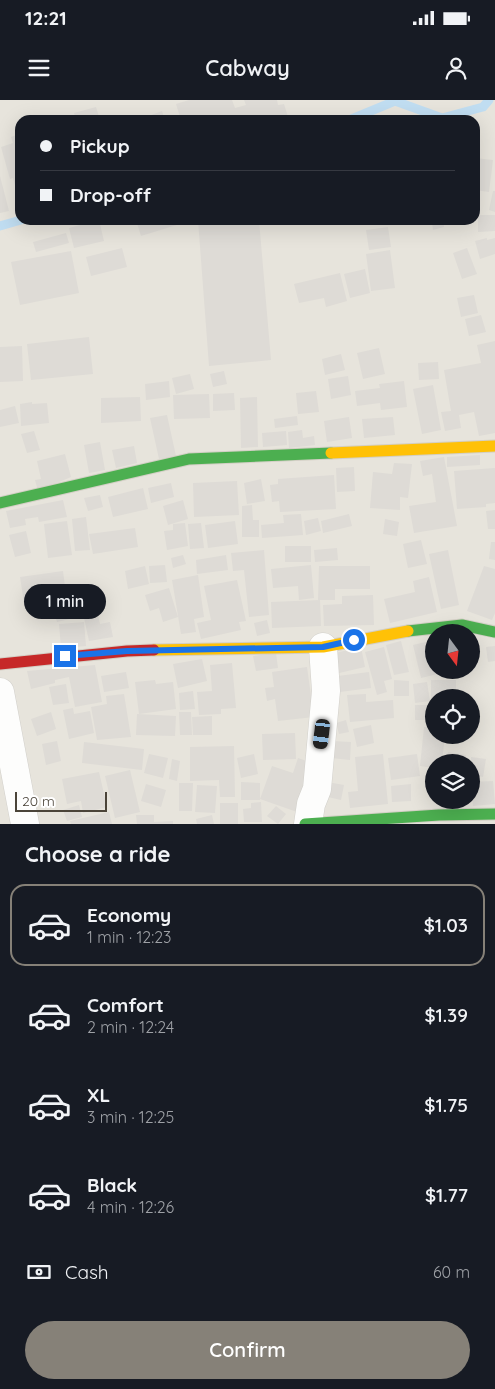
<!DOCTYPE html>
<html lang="en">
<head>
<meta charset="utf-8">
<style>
  :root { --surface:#171b24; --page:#20242c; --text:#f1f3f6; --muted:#9ea1a6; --line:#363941; --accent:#868178 }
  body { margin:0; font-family:Quicksand,sans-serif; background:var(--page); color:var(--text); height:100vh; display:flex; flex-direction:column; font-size:19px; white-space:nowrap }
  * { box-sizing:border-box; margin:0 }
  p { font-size:16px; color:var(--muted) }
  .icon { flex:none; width:28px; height:28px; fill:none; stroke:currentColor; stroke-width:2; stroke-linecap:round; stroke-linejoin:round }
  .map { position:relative; height:724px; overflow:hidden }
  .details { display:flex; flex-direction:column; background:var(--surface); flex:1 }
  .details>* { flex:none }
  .top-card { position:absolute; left:15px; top:15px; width:465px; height:110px; border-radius:15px; box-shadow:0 5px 20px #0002; display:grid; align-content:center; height:110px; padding:0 25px; background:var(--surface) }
  .needle { width:32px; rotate:165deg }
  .controls { position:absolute; left:425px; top:524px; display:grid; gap:10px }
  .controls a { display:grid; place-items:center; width:55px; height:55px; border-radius:50%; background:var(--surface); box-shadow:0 5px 20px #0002; font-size:25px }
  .scale { position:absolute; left:15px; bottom:12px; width:92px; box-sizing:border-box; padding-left:5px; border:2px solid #4b4439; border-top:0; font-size:14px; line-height:18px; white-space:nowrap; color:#4b4439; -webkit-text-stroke:4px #fff; paint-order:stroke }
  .end { position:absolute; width:22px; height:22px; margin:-11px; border:6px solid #1a73e8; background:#fff; box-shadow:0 0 0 2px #fff }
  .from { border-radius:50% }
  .bubble { position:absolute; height:35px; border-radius:18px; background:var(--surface); box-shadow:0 5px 20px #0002; font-size:16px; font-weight:600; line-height:35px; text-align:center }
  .car { position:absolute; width:15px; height:30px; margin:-15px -8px; border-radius:6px; box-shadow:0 0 4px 1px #0007; background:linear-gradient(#222 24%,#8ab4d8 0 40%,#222 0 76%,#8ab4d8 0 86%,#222 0) }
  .top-card b { display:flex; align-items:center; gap:18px; height:48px; font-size:19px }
  .top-card b+b { border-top:1px solid var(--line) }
  .top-card i { width:12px; height:12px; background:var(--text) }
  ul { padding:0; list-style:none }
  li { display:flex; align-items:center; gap:15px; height:82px; margin:0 10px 8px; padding:0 15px; border:2px solid transparent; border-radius:15px }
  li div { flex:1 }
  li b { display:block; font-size:19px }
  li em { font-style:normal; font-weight:600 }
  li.on { border-color:var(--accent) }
  li>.icon { width:45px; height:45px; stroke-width:1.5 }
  h2 { padding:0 25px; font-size:22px; line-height:60px }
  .pay { display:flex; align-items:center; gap:12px; height:55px; padding:0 25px; font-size:19px }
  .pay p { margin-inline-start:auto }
  .primary-button { display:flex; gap:10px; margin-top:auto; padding:10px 25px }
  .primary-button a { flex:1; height:58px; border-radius:30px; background:var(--accent); color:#fff; font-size:20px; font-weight:600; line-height:58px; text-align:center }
  .status { display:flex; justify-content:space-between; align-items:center; height:35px; padding:0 25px; background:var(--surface); direction:ltr }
  .status svg { height:14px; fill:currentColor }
  header { display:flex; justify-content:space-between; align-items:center; height:65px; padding:0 25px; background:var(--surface); font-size:22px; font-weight:600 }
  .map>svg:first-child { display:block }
</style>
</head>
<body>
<div class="status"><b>12:21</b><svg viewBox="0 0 49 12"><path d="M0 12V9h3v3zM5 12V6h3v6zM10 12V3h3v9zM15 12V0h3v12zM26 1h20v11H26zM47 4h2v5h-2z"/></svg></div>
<header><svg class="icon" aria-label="menu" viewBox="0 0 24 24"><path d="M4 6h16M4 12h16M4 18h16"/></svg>Cabway<svg class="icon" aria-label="person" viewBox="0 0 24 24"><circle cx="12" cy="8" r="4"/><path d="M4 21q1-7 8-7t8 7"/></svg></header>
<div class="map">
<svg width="495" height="724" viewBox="0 0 495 724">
  <rect width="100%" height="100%" fill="#f4f2ee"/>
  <!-- residential -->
  <path fill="#e7e4dc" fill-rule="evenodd" d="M0,0h495v724h-495zM20,20h455v100h-455zM434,532h37v38h-37zM434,598h37v37h-37zM434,662h37v38h-37z"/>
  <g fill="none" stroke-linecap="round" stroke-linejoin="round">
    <!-- stream -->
    <path stroke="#c0ddf1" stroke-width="9" d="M349,20l46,-19 47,17 41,-11 6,-7
      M0,126l21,-6"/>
  </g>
  <!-- building -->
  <path fill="#dedbd6" d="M189,0h43l3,8 11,-3 -2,-5h33l1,5 6,-1 5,16h-108l-5,-16z
    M96,7l4,13h-24l-2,-7z
    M162,11l3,9h-27z
    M20,34v66h-1l-6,-22 -3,1 -9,-32 12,-4 -2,-6z
    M475,58l18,2 -4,32 -14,-2z
    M0,76l9,35 -9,2z
    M493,91h2v21l-6,-2z
    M478,115h17v16l-17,1z
    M99,120l5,21 -30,7 -5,-20z
    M136,120h57l-52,16z
    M198,120h61l12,140 -62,6z
    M443,120l1,7 -11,3 -1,-8z
    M388,127l3,20 -22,3 -3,-20z
    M66,133l3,10 -33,9 -3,-10z
    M487,138v2l8,-2v16l-15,5 -5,-18z
    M122,148l5,19 -36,9 -5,-19z
    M467,148l10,26 -15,5 -9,-26z
    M390,150l5,38 -24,3 -5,-37z
    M71,151l8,42 -59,12 -9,-43z
    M365,169l5,24 -20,5 -6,-24z
    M340,173l7,28 -21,6 -2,-9 -25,5 -5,-19z
    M474,195l4,18 -17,4 -4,-19z
    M481,215l5,17 -17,4 -4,-17z
    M89,237l4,37 -62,6 -4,-36z
    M495,241v92l-16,3 -5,-24 -15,3 2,13 -16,3 -4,-19 10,-1 -7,-41 37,-7 -4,-18z
    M22,246l1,35 -23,1v-35z
    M379,248l6,26 -22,5 -6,-26z
    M341,254l4,16 -20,5 -3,-16z
    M438,262l1,17 -20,1 -1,-17z
    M224,271l3,13 -14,3 -3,-13z
    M190,274l4,15 -18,5 -4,-16z
    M348,276l3,19 -20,4 -3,-20z
    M169,281l1,16 -24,3 -1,-16z
    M404,281l3,26 -26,3 -1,-7 -23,3 -2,-15 25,-3 -1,-4z
    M433,285l8,45 -19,4 -9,-45z
    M316,291l3,21 -21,2 -2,-21z
    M234,293l1,17 -22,1v-17z
    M209,294l1,24 -36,1 -1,-24z
    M140,297l1,24 -40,2v-25z
    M257,297l1,50 -17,1 -1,-50z
    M32,302v2l15,-1 2,20 -28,3 -1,-22z
    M15,306l4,17 -19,4v-17z
    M167,315l9,41 -17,3 -9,-41z
    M297,316l1,9 -23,3 -1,-9z
    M349,317l3,21 -25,4 -3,-21z
    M393,317l2,18 -31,3 -2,-19z
    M302,330l1,8 11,-2 1,9 -26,3 -1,-16z
    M34,331l6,19 -13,3 -6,-19z
    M286,331l1,14 -24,2 -1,-14z
    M100,342l5,28 -16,3 -5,-28z
    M134,346l3,17 -21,5 -4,-18z
    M65,354l6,23 -33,14 -3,-11 6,-1 -4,-18z
    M480,355v10l-33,2v-10z
    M444,357l13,69 -43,7 -5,-27 27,-4 -4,-28 -9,2 -3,-15z
    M394,363l18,1 -4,34 -8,-1v13l-30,-2 3,-36 19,2z
    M354,367l1,24 -18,1 -1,-24z
    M495,368v35l-9,1v3l-29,2 -3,-38z
    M334,375l2,34 -56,3 -1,-11 -7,1 -2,-17 8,-1v-5z
    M261,379l4,22 -18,3 -3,-21z
    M237,381l2,34 -45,2 -1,-34z
    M171,383l3,14 -23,6 -3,-15z
    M143,388l5,21 -35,8 -5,-20z
    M100,395l3,12 -15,4 -4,-13z
    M63,400l4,17 -28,5 -1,-5 -13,2 1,6 -16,3 -4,-17z
    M183,400l5,19 -20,6 -5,-19z
    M252,405l1,15h6v17h-17v-31z
    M495,410v19h-7l-2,-18z
    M301,414l2,21 -41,3 -1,-13 23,-2 -1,-8z
    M349,414l3,12 -29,7 -2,-12z
    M86,417l4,33 -15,1 -3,-32z
    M318,418l3,13 -15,4 -2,-14z
    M385,419l14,3 -2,14 -14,-2z
    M67,421l5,34 -24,3 -4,-34z
    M235,421l3,23 -30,4 -3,-23z
    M185,423l3,23 -21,4 -3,-19 9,-1v-6z
    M201,423l3,25 -14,1 -2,-25z
    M135,428l3,19 -45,7 -4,-20z
    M26,431l5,22 -16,4 -6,-22z
    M421,440l6,24 -19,4 -5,-24z
    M491,442h4v18l-6,-1z
    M285,446h26v16h-26z
    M337,448l1,12 -23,2 -1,-12z
    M264,450l5,65 -20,2 -5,-47 -11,1 -2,-18z
    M448,450l11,55 -18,4 -12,-55z
    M183,455l3,9 -13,4 -2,-10z
    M226,455l2,15 -31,4 -1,-14z
    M165,465l2,17 -17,1 -1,-17z
    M311,465l3,33 -15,2 -1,-14 -25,2 -2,-19z
    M145,466l4,18 -21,5 -3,-18z
    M319,466h51v23h-35v11h-17z
    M484,466l11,3v44l-3,7 -25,-9z
    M63,471l3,23 -25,4 2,8 -18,3 -5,-32z
    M198,475l6,42 -10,2 2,13 -15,2 -9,-54z
    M429,477l8,35 -47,11 -6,-24 31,-7 -2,-11z
    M237,480l9,41 -7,1 2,8 -40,9 -4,-16 14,-3 -7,-34z
    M169,488l9,29 -15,5 -4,-14 -9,3 -5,-16z
    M373,495l1,30 -50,1 -1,-21 19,-1v-8z
    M73,496l5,21 -21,5 -6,-21z
    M320,500l1,26 -49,2 -1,-26z
    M98,515l2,9 10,-2 3,15 -24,4 -5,-23z
    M267,520l3,13 -13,3 -3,-13z
    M84,522l2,24 -25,2 -2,-24z
    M434,540v30l16,1 -29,7 -8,-33z
    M401,541l8,31 -15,3 -8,-30z
    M495,546v15l-7,1 -2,-15z
    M361,547l4,20 -30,7 -4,-20z
    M384,547l8,32 -8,2 3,11 -10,3 -12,-43z
    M276,553l2,15 -22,3 -3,-15z
    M202,559l5,22 -29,7 -5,-24z
    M232,563l4,45 -15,1v5l-22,1 -2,-23 15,-1 -2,-26z
    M95,565l7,37 -27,5 -6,-30 -14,3v3l-24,6 -4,-18z
    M307,567l7,50 -36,4 -3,-22 -8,2 -2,-13 9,-1 -2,-15z
    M126,572l3,16 -25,4 -3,-16z
    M369,572l2,16 -39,5 -2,-16z
    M155,580l1,4 17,-2 3,27 -37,5 -4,-32z
    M394,580l15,1v15h-15z
    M431,580h25v18h-22v22h-19v-15h16z
    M427,582l3,19 -15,2 -2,-19z
    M66,584l3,19 -16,2 -4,-18z
    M193,591l2,18 -15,1 -1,-17z
    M124,594l7,43 -34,3 -6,-33 16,-3 -1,-8z
    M366,594v8l27,-2 1,18 -44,4 -3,-27z
    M73,608l1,6 16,-3 4,22 -25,6 -6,-29z
    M51,612l5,17 -19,7 -6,-17z
    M179,612h12l1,23h-12z
    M137,614l39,2 -1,20 -39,-1z
    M212,616v19h-19l-1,-18z
    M346,620l3,12 -10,2 -3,-11z
    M371,625l3,18 -17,4 -4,-18z
    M424,627l10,1v7h11l-3,27h-8v6l-14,-2z
    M295,633l1,26 -33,1 -1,-26z
    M57,641l4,20 -15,4 -4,-21z
    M332,641l19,1 -1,18 -19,-2z
    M84,642l60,7 -2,21 -60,-7z
    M234,646l1,51h-15l-1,-17 -29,1v-34z
    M448,652l18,3 -1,7h-19z
    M149,654l19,4 -5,20 -19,-5z
    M254,654l4,20 -17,4 -4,-20z
    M383,654l5,50 -38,4 -2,-16 10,-1 -3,-34z
    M417,654l3,22 -29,4 -3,-22z
    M471,657l15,2 -3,18 -12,-2z
    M298,658l17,6 -18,48 -37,-13 12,-33 21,7z
    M172,659l8,2 -3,20 -8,-2z
    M130,670l10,42 -25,6 -10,-42z
    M99,672l8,35 -24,6 -2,-12 -14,3 -5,-25z
    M322,681l22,4 -3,15 -22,-5z
    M493,681l2,23 -22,2 -2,-24z
    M241,682l19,1v17h-19z
    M179,683h14l-1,28h-13z
    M146,684l20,6 -5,17 -20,-6z
    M411,684v17l-19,1 -1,-16z
    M197,685l20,1 -2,27 -20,-1z
    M261,702l1,20h-18l-1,-13 8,-1v-5z
    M220,703h18v21h-18z
    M79,705l3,12 -15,4 -4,-11z
    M276,706l10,8 -8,10 -11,-8z
    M109,712l3,12h-41l-1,-3z
    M136,715h18v7l19,-1v3h-36z
    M212,715l2,9h-17l-1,-5z"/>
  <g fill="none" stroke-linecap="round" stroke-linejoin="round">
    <defs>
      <path id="street" d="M0,592l25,132
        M308,724l3,-20 6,-15 5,-55 4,-43 -3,-44"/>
      <path id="fast" d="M0,403l189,-44 142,-6
        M408,531l54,-6 33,7
        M305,724l134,-9 56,-1"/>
      <path id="slow" d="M331,353l164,-7
        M154,550l169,-3 85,-16"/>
      <path id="jam" d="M0,564l127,-13 27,-1"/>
    </defs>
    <!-- street casing -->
    <use href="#street" stroke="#d2d0cb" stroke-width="29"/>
    <!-- fast casing -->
    <use href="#fast" stroke="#d3cfc5" stroke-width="13"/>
    <!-- slow casing -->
    <use href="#slow" stroke="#d3cfc5" stroke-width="13"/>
    <!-- jam casing -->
    <use href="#jam" stroke="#d3cfc5" stroke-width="13"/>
    <!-- street -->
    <use href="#street" stroke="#fdfdfc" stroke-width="28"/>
    <!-- fast -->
    <use href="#fast" stroke="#4caf50" stroke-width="11"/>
    <!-- slow -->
    <use href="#slow" stroke="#ffc107" stroke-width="11"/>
    <!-- jam -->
    <use href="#jam" stroke="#c62828" stroke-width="11"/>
  </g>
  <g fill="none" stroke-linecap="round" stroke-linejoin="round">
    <!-- route -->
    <path stroke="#1a73e8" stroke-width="6" d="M65,556l62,-5 196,-4 31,-7"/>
  </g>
</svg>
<div class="controls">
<a><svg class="needle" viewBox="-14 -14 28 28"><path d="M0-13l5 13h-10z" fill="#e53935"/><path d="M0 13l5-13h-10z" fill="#9ea1a6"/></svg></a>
<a><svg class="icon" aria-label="locate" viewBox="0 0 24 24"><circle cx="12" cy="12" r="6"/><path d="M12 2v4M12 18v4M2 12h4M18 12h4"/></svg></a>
<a><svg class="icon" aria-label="layers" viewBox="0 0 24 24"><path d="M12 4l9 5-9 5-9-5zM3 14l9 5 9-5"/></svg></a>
</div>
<div class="scale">20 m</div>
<i class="end from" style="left:354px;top:540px"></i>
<i class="end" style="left:65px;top:556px"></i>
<div class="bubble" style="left:24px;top:484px;width:82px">1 min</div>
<i class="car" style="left:322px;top:634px;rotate:187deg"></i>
<div class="top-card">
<b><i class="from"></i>Pickup</b>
<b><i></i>Drop-off</b>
</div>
</div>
<section class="details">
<h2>Choose a ride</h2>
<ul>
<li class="on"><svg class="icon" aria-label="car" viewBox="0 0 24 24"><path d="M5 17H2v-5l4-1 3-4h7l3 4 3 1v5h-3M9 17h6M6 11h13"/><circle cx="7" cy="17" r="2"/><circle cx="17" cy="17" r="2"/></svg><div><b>Economy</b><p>1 min · 12:23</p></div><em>$1.03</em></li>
<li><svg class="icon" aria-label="car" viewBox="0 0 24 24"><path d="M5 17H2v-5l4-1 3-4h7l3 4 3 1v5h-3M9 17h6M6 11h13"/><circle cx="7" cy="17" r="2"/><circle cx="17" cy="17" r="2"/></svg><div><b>Comfort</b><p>2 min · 12:24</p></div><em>$1.39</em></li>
<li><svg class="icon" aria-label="car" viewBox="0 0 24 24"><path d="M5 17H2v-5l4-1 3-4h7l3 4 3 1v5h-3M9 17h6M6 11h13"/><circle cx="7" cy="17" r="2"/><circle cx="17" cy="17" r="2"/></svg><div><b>XL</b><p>3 min · 12:25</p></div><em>$1.75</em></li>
<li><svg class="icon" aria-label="car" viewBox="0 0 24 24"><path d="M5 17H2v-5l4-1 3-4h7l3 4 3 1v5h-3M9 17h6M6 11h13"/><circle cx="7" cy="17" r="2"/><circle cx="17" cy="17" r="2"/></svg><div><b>Black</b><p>4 min · 12:26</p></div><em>$1.77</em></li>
</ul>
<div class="pay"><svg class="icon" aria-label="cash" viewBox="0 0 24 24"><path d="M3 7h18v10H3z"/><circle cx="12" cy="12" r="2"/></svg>Cash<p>60 m</p></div>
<div class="primary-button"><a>Confirm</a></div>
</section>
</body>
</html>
